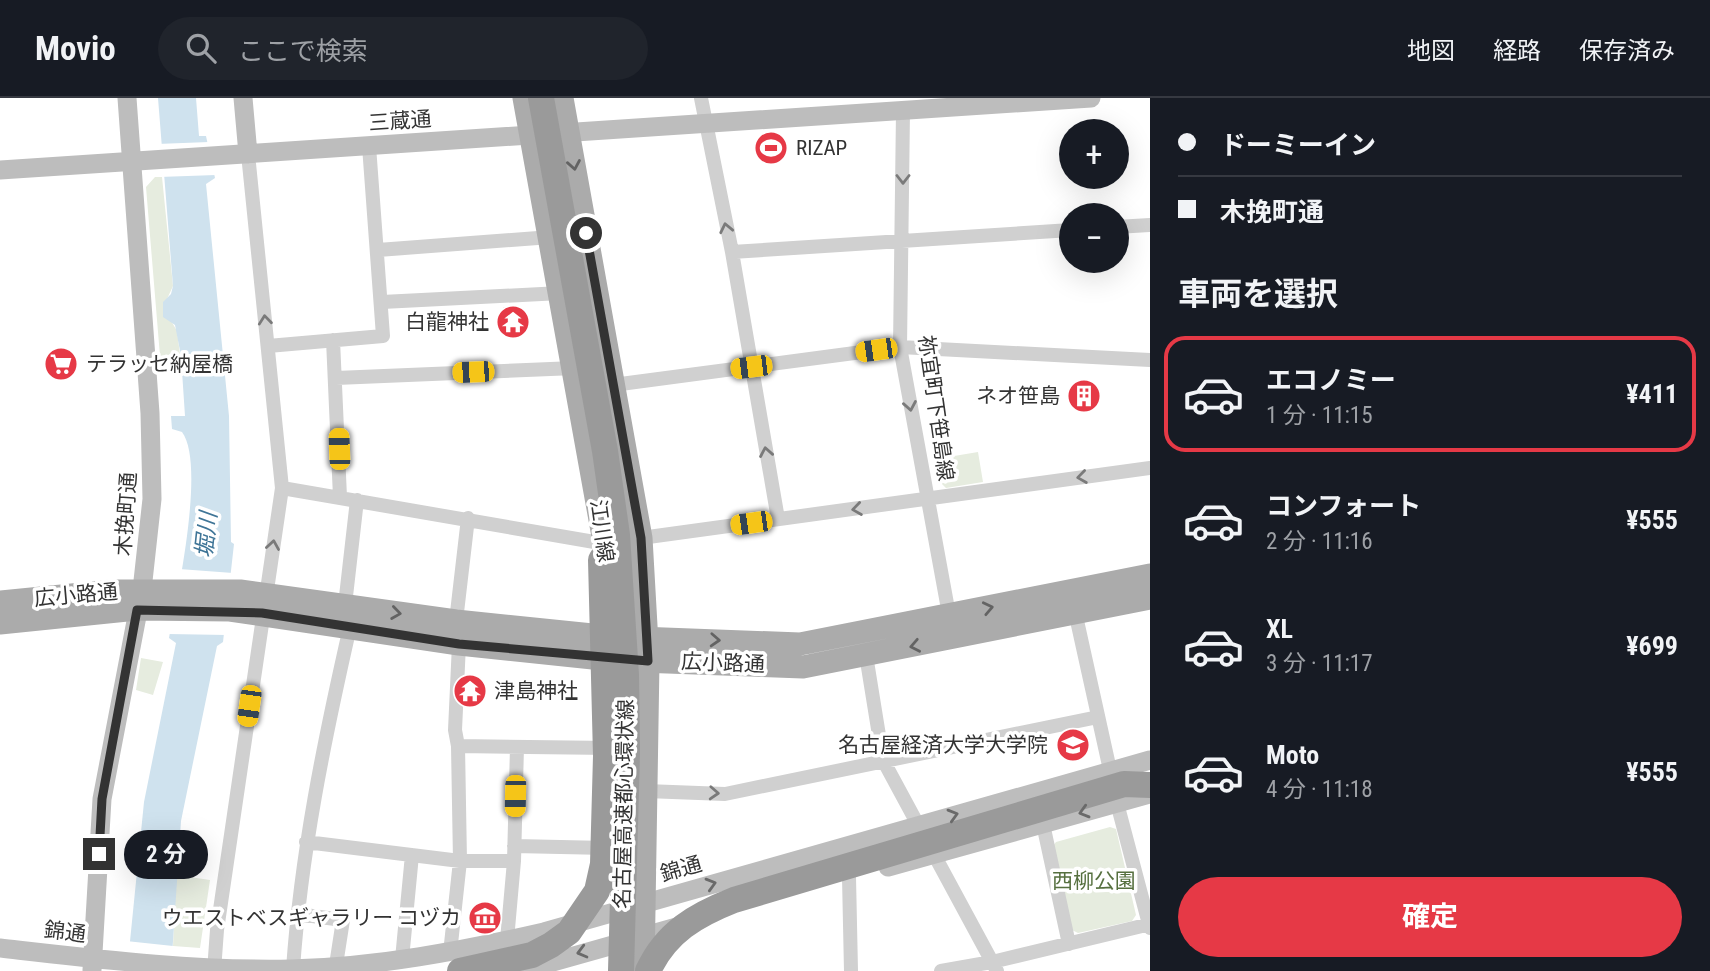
<!DOCTYPE html>
<html lang="ja">
<head>
<meta charset="utf-8">
<style>
  :root { --surface:#171b24; --page:#20242c; --text:#f1f3f6; --muted:#9ea1a6; --line:#363941; --accent:#e63946 }
  body { margin:0; font-family:"Roboto Condensed","Noto Sans JP",sans-serif; background:var(--page); color:var(--text); height:100vh; display:flex; flex-direction:column; font-size:26px; white-space:nowrap }
  * { box-sizing:border-box; margin:0 }
  p { font-size:23px; color:var(--muted) }
  .icon { flex:none; width:38px; height:38px; fill:none; stroke:currentColor; stroke-width:2; stroke-linecap:round; stroke-linejoin:round }
  .map { position:relative; flex:1; overflow:hidden }
  .sheet { display:flex; flex-direction:column; background:var(--surface); width:560px }
  .sheet>* { flex:none }
  .top-card { display:grid; align-content:center; height:154px; padding:0 28px; background:var(--surface) }
  .fabs { position:absolute; left:1059px; top:21px; display:grid; gap:14px }
  .fabs a { display:grid; place-items:center; width:70px; height:70px; border-radius:50%; background:var(--surface); box-shadow:0 7px 28px #0002; font-size:35px }
  .end { position:absolute; width:32px; height:32px; margin:-16px; border:9px solid #333; background:#fff; box-shadow:0 0 0 4px #fff }
  .from { border-radius:50% }
  .bubble { position:absolute; height:49px; border-radius:24px; background:var(--surface); box-shadow:0 7px 28px #0002; font-size:23px; font-weight:700; line-height:49px; text-align:center }
  .car { position:absolute; width:21px; height:42px; margin:-21px -10px; border-radius:9px; box-shadow:0 0 5px 2px #0007; background:linear-gradient(#f5c518 24%,#345 0 40%,#f5c518 0 76%,#345 0 86%,#f5c518 0) }
  .top-card b { display:flex; align-items:center; gap:24px; height:66px; font-size:26px }
  .top-card b+b { border-top:2px solid var(--line) }
  .top-card i { width:18px; height:18px; background:var(--text) }
  ul { padding:0; list-style:none }
  li { display:flex; align-items:center; gap:21px; height:116px; margin:0 14px 10px; padding:0 14px; border:4px solid transparent; border-radius:21px }
  li div { flex:1 }
  li b { display:block; font-size:26px }
  li em { font-style:normal; font-weight:700 }
  li.on { border-color:var(--accent) }
  li>.icon { width:63px; height:63px; stroke-width:1.5 }
  h2 { padding:0 28px; font-size:32px; line-height:84px }
  .button { display:flex; gap:14px; margin-top:auto; padding:14px 28px }
  .button a { flex:1; height:80px; border-radius:42px; background:var(--accent); color:#fff; font-size:28px; font-weight:700; line-height:80px; text-align:center }
  header { display:flex; align-items:center; gap:42px; box-sizing:border-box; height:98px; padding:0 35px; background:var(--surface); border-bottom:2px solid var(--line) }
  header strong { font-size:33px }
  nav { display:flex; gap:38px; margin-inline-start:auto; font-size:24px }
  .search { width:490px; height:63px; background:var(--page); display:flex; align-items:center; gap:18px; box-sizing:border-box; padding:0 24px; border-radius:38px; color:var(--muted); font-size:26px }
  main { display:flex; flex:1; min-height:0 }
  .map>svg:first-child { display:block }
</style>
</head>
<body>
<header>
<strong>Movio</strong>
<div class="search"><svg class="icon" aria-label="search" viewBox="0 0 24 24"><circle cx="10" cy="10" r="6"/><path d="M15 15l6 6"/></svg>ここで検索</div>
<nav><a>地図</a><a>経路</a><a>保存済み</a></nav>
</header>
<main>
<div class="map">
<svg width="1150" height="873" viewBox="0 0 1150 873">
  <rect width="100%" height="100%" fill="#fff"/>
  <!-- green -->
  <path fill="#e6ecdf" d="M155,79h7l11,109 -6,13 3,20 7,12 3,24 -20,1 -14,-169z
    M978,354l5,30 -37,6 -7,-7 -3,-22z
    M141,560l22,4 -10,33 -17,-5z
    M1110,729l6,2 20,86 -4,6 -54,12 -6,-3 -19,-84 3,-4z
    M176,777l34,5 -10,68 -27,-2z"/>
  <!-- water -->
  <path fill="#cfe2ee" d="M158,0h38l3,38h7l9,42 -9,6 23,232 2,126 3,2 -11,98 -6,4 -36,175 -10,150h-44l17,-169 32,-159 -7,-5c8,-40 37,-174 13,-206l-10,-3 -1,-13h14l-4,-60 -6,-31 -12,-8v-15l8,-8 2,-8z"/>
  <!-- pier -->
  <path fill="#fff" d="M209,44l7,33 -57,2 -2,-33z
    M179,471l54,4 -6,62 -59,-1z
    M126,843l47,5v25h-49z"/>
  <g fill="none" stroke-linecap="round" stroke-linejoin="round">
    <!-- street -->
    <path stroke="#d0d0d0" stroke-width="14" d="M701,0l31,154 46,267
      M903,13l-3,236 50,273
      M1116,129l34,-2
      M378,152l173,-13
      M732,154l339,-22
      M382,204l179,-9
      M333,242l7,157
      M268,248l115,-10 -14,-190
      M336,280l239,-10
      M613,287l287,-38 250,13
      M282,390l324,56
      M641,440l509,-70
      M345,507l12,-105
      M1074,509l36,163
      M456,523l12,-103
      M866,557l17,105 114,211
      M458,648l153,2
      M646,693l79,3 373,-77
      M1117,705l33,125
      M1043,726l26,120
      M306,744l154,19h54
      M514,748l93,2
      M849,779l2,94
      M297,816l46,6 -7,45
      M507,842l7,-79 3,-114
      M450,855l10,-92 -2,-115 -3,-16 4,-86
      M402,861l10,-104
      M293,871c8,-116 31,-228 57,-342
      M214,873l3,-41 65,-442 -34,-334
      M941,873l51,-9 158,-38"/>
    <!-- secondary -->
    <path stroke="#bdbdbd" stroke-width="19" d="M243,0l5,56
      M0,72l1091,-72
      M888,769l262,-73
      M0,850c97,11 194,23 291,21 86,-2 170,-18 253,-37l606,-172
      M92,872l10,-171 40,-209 10,-91 -2,-86 -23,-315
      M521,873l163,-46"/>
    <!-- primary -->
    <path stroke="#ababab" stroke-width="23" d="M524,0l82,455
      M562,0l79,440 7,123 -5,310
      M0,504l112,-11h128l216,30 156,16 188,7 350,-69
      M0,525l137,-14 93,1 229,34 153,16 191,7 347,-69"/>
    <!-- highway -->
    <path stroke="#9a9a9a" stroke-width="26" d="M541,0l64,353 12,84 9,140 1,78 -6,218
      M460,873l72,-16 19,-10 18,-13 28,-41 6,-27 3,-108 -5,-196 16,-25
      M648,873c18,-39 48,-56 86,-71l390,-116 26,1"/>
  </g>
  <!-- one-way arrows -->
  <defs><path id="oneway-chevron" d="M-2-3.5L2.5 0L-2 3.5" fill="none" stroke-width="1.6" stroke-linecap="round" stroke-linejoin="round" transform="scale(1.75)"/></defs>
  <g stroke="#636363">
    <use href="#oneway-chevron" transform="translate(574 67) rotate(80)"/>
    <use href="#oneway-chevron" transform="translate(988 510) rotate(-12)"/>
    <use href="#oneway-chevron" transform="translate(396 515) rotate(8)"/>
    <use href="#oneway-chevron" transform="translate(715 542) rotate(3)"/>
    <use href="#oneway-chevron" transform="translate(915 548) rotate(169)"/>
  </g>
  <g stroke="#7a7a7a">
    <use href="#oneway-chevron" transform="translate(903 81) rotate(90)"/>
    <use href="#oneway-chevron" transform="translate(726 130) rotate(-102)"/>
    <use href="#oneway-chevron" transform="translate(265 222) rotate(-96)"/>
    <use href="#oneway-chevron" transform="translate(910 308) rotate(80)"/>
    <use href="#oneway-chevron" transform="translate(766 354) rotate(-100)"/>
    <use href="#oneway-chevron" transform="translate(1082 379) rotate(172)"/>
    <use href="#oneway-chevron" transform="translate(857 411) rotate(172)"/>
    <use href="#oneway-chevron" transform="translate(273 447) rotate(-81)"/>
    <use href="#oneway-chevron" transform="translate(714 695) rotate(3)"/>
  </g>
  <g stroke="#6a6a6a">
    <use href="#oneway-chevron" transform="translate(1084 714) rotate(164)"/>
    <use href="#oneway-chevron" transform="translate(953 717) rotate(-16)"/>
    <use href="#oneway-chevron" transform="translate(711 786) rotate(-16)"/>
    <use href="#oneway-chevron" transform="translate(582 854) rotate(165)"/>
  </g>
  <g fill="none" stroke-linecap="round" stroke-linejoin="round">
    <!-- route -->
    <path stroke="#333" stroke-width="9" d="M99,756l3,-55 35,-189 125,3 197,31 189,17 -7,-123 -55,-305"/>
  </g>
  <!-- icons -->
  <defs>
    <symbol id="stadium-disc" viewBox="-11 -11 22 22"><circle r="9.5" fill="#e63946" stroke="#fff"/><path d="M0-5a6.5 5 0 1 0 0 10a6.5 5 0 1 0 0-10ZM-3.5-1.8h7v3.6h-7Z" fill="#fff"/></symbol>
    <symbol id="temple-disc" viewBox="-11 -11 22 22"><circle r="9.5" fill="#e63946" stroke="#fff"/><path d="M0-6L5-2H3V0L6.5 2.5H4V6H1.5V3h-3V6H-4V2.5H-6.5L-3 0V-2H-5Z" fill="#fff"/></symbol>
    <symbol id="supermarket-disc" viewBox="-11 -11 22 22"><circle r="9.5" fill="#e63946" stroke="#fff"/><path d="M-6-5.5h2.5l.6 2H6L4.5 2H-2.5L-4.4-4H-6ZM-1.5 3.2a1.3 1.3 0 1 0 .1 0ZM3 3.2a1.3 1.3 0 1 0 .1 0Z" fill="#fff"/></symbol>
    <symbol id="building-disc" viewBox="-11 -11 22 22"><circle r="9.5" fill="#e63946" stroke="#fff"/><path d="M-4-6H4V6H1V3H-1V6H-4ZM-2.5-4.3h1.7v1.8h-1.7ZM.8-4.3h1.7v1.8H.8ZM-2.5-1h1.7V.8h-1.7ZM.8-1h1.7V.8H.8Z" fill="#fff"/></symbol>
    <symbol id="university-disc" viewBox="-11 -11 22 22"><circle r="9.5" fill="#e63946" stroke="#fff"/><path d="M0-5L7-2L0 1L-7-2ZM-4 1L0 2.5L4 1V4Q0 6-4 4Z" fill="#fff"/></symbol>
    <symbol id="museum-disc" viewBox="-11 -11 22 22"><circle r="9.5" fill="#e63946" stroke="#fff"/><path d="M0-6L6-3V-2H-6V-3ZM-5-1h2V3h-2ZM-1-1h2V3h-2ZM3-1h2V3H3ZM-6 4H6V6H-6Z" fill="#fff"/></symbol>
  </defs>
  <g fill-rule="evenodd">
    <use href="#stadium-disc" x="752" y="31" width="38" height="38"/>
    <use href="#temple-disc" x="494" y="205" width="38" height="38"/>
    <use href="#supermarket-disc" x="42" y="247" width="38" height="38"/>
    <use href="#building-disc" x="1065" y="279" width="38" height="38"/>
    <use href="#temple-disc" x="451" y="574" width="38" height="38"/>
    <use href="#university-disc" x="1054" y="628" width="38" height="38"/>
    <use href="#museum-disc" x="466" y="801" width="38" height="38"/>
  </g>
  <g text-anchor="middle" stroke-width="7" stroke-linejoin="round" paint-order="stroke">
    <!-- street labels -->
    <g font-size="21" fill="#333" stroke="#fff">
      <text transform="translate(400 23) rotate(-4)" y="7">三蔵通</text>
      <text transform="translate(936 310) rotate(82)" y="7">祢宜町下笹島線</text>
      <text transform="translate(126 416) rotate(-86)" y="7">木挽町通</text>
      <text transform="translate(602 433) rotate(82)" y="7">江川線</text>
      <text transform="translate(76 497) rotate(-5)" y="7">広小路通</text>
      <text transform="translate(723 565) rotate(2)" y="7">広小路通</text>
      <text transform="translate(624 706) rotate(-89)" y="7">名古屋高速都心環状線</text>
      <text transform="translate(681 771) rotate(-16)" y="7">錦通</text>
      <text transform="translate(65 834) rotate(7)" y="7">錦通</text>
    </g>
    <!-- poi labels -->
    <g font-size="21" fill="#333" stroke="#fff" text-anchor="end">
      <text x="796" y="57" text-anchor="start">RIZAP</text>
      <text x="489" y="231">白龍神社</text>
      <text x="86" y="273" text-anchor="start">テラッセ納屋橋</text>
      <text x="1060" y="305">ネオ笹島</text>
      <text x="494" y="600" text-anchor="start">津島神社</text>
      <text x="1048" y="654">名古屋経済大学大学院</text>
      <text x="461" y="827">ウエストベスギャラリー コヅカ</text>
    </g>
    <!-- park labels -->
    <g font-size="21" fill="#56703f" stroke="#fff">
      <text x="1094" y="790">西柳公園</text>
    </g>
    <!-- water labels -->
    <g font-size="23" font-style="italic" fill="#3f7597" stroke="#fff">
      <text transform="translate(206 437) rotate(-84)" y="8">堀川</text>
    </g>
  </g>
</svg>
<div class="fabs">
<a>+</a>
<a>−</a>
</div>
<i class="end from" style="left:586px;top:135px"></i>
<i class="end" style="left:99px;top:756px"></i>
<div class="bubble" style="left:124px;top:732px;width:84px">2 分</div>
<i class="car" style="left:876px;top:252px;rotate:262deg"></i>
<i class="car" style="left:751px;top:269px;rotate:263deg"></i>
<i class="car" style="left:473px;top:274px;rotate:268deg"></i>
<i class="car" style="left:339px;top:351px;rotate:358deg"></i>
<i class="car" style="left:751px;top:425px;rotate:262deg"></i>
<i class="car" style="left:249px;top:608px;rotate:188deg"></i>
<i class="car" style="left:515px;top:698px;rotate:181deg"></i>
</div>
<section class="sheet">
<div class="top-card">
<b><i class="from"></i>ドーミーイン</b>
<b><i></i>木挽町通</b>
</div>
<h2>車両を選択</h2>
<ul>
<li class="on"><svg class="icon" aria-label="car" viewBox="0 0 24 24"><path d="M5 17H2v-5l4-1 3-4h7l3 4 3 1v5h-3M9 17h6M6 11h13"/><circle cx="7" cy="17" r="2"/><circle cx="17" cy="17" r="2"/></svg><div><b>エコノミー</b><p>1 分 · 11:15</p></div><em>¥411</em></li>
<li><svg class="icon" aria-label="car" viewBox="0 0 24 24"><path d="M5 17H2v-5l4-1 3-4h7l3 4 3 1v5h-3M9 17h6M6 11h13"/><circle cx="7" cy="17" r="2"/><circle cx="17" cy="17" r="2"/></svg><div><b>コンフォート</b><p>2 分 · 11:16</p></div><em>¥555</em></li>
<li><svg class="icon" aria-label="car" viewBox="0 0 24 24"><path d="M5 17H2v-5l4-1 3-4h7l3 4 3 1v5h-3M9 17h6M6 11h13"/><circle cx="7" cy="17" r="2"/><circle cx="17" cy="17" r="2"/></svg><div><b>XL</b><p>3 分 · 11:17</p></div><em>¥699</em></li>
<li><svg class="icon" aria-label="car" viewBox="0 0 24 24"><path d="M5 17H2v-5l4-1 3-4h7l3 4 3 1v5h-3M9 17h6M6 11h13"/><circle cx="7" cy="17" r="2"/><circle cx="17" cy="17" r="2"/></svg><div><b>Moto</b><p>4 分 · 11:18</p></div><em>¥555</em></li>
</ul>
<div class="button"><a>確定</a></div>
</section>
</main>
</body>
</html>
